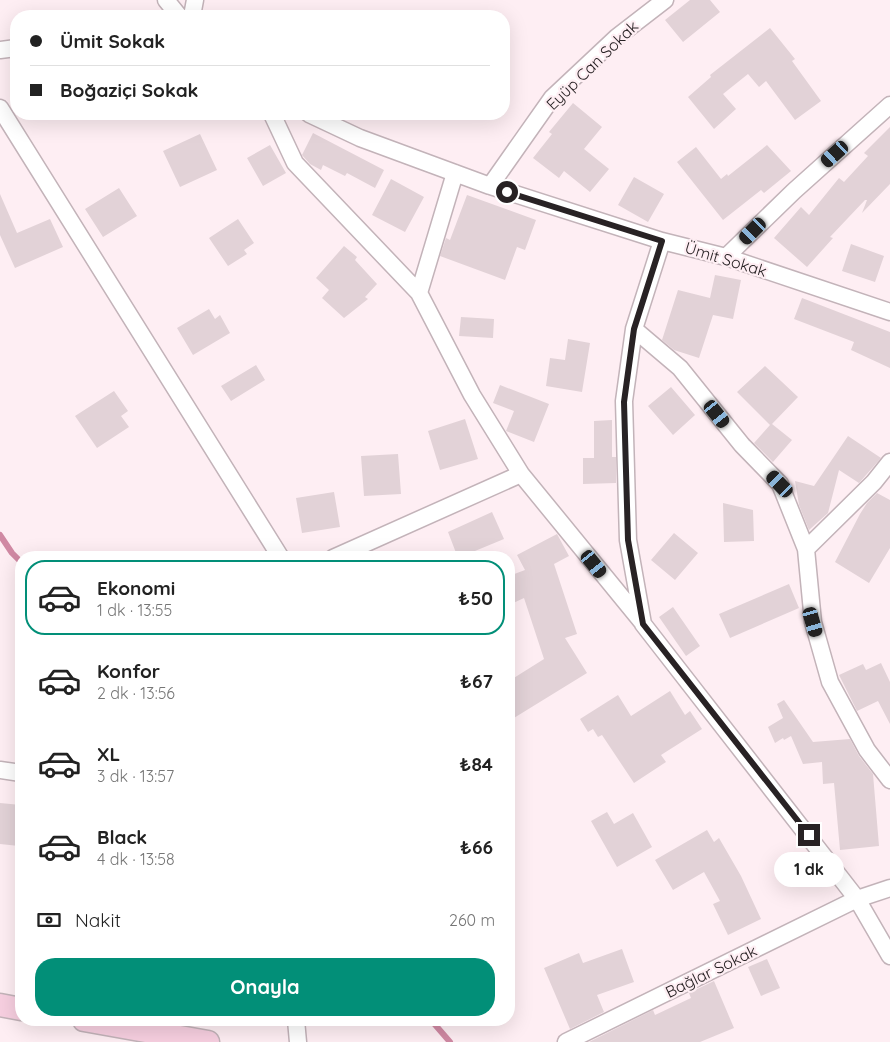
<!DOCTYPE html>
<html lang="tr">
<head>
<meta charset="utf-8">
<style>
  :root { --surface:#fff; --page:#f2f2f2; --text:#222; --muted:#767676; --line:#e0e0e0; --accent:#028f78 }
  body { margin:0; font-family:Quicksand,sans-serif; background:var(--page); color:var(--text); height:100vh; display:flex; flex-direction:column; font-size:19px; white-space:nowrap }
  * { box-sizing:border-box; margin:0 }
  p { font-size:16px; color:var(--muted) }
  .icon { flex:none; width:28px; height:28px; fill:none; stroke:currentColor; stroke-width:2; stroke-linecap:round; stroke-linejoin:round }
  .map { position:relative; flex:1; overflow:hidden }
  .details { position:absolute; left:15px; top:551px; width:500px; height:475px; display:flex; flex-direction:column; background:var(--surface); border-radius:20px; box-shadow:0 5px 20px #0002 }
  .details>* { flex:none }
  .guide { position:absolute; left:10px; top:10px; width:500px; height:110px; border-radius:20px; box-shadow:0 5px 20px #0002; display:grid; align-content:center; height:110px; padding:0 20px; background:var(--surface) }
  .end { position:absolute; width:22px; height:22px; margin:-11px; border:6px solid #282224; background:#fff; box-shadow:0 0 0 2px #fff }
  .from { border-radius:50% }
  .bubble { position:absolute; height:35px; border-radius:18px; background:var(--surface); box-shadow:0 5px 20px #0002; font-size:16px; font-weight:800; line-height:35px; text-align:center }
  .car { position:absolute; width:15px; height:30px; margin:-15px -8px; border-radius:6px; box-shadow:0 0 4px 1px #0007; background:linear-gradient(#222 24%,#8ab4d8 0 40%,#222 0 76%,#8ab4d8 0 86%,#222 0) }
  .guide b { display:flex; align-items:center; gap:18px; height:48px; font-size:19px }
  .guide b+b { border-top:1px solid var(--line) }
  .guide i { width:12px; height:12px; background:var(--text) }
  ul { padding:9px 0 0; list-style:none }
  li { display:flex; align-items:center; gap:15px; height:75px; margin:0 10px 8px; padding:0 10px; border:2px solid transparent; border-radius:20px }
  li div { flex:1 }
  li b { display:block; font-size:19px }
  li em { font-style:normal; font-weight:800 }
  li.on { border-color:var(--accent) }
  li>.icon { width:45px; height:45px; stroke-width:1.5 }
  .pay { display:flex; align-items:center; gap:12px; height:55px; padding:0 20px; font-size:19px }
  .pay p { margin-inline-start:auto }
  .cta { display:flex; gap:10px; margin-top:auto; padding:10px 20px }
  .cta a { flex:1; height:58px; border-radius:20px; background:var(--accent); color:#fff; font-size:20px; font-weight:800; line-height:58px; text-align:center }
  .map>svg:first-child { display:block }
</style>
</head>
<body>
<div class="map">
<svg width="890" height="1042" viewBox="0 0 890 1042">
  <rect width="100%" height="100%" fill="#feeef3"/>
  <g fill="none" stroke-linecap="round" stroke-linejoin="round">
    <!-- stream -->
    <path stroke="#d089a3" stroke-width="6" d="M0,535l12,18 9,9
      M431,1020l19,22"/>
  </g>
  <!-- building -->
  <path fill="#e2d2d7" d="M690,0h20l10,12 -37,30 -18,-22z
    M770,28l25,31 -3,2 29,40 -26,19 -29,-39 -7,6 -11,-13 -25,20 13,15 -22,20 -26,-32 23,-20 -1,-2z
    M573,103l29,24 -18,22 25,20 -19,23 -26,-21 -5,7 -26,-20 19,-24 -3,-2z
    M890,127v57l-28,29 5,-13h-2l-35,37 3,1 -26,29 -33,-29 27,-31 8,8 30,-37 5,4 24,-26 -4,-3z
    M313,133l71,37 -9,18 -28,-15 -2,3 -22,-11 -2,5 -11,-6 -8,-9z
    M200,134l17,36 -37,17 -17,-36z
    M270,145l16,28 -23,13 -16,-28z
    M767,145l24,26 -27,22 -3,-3 -38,30 -46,-58 19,-15 25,32 6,-5 1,2z
    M634,177l30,17 -16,28 -30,-17z
    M391,179l33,18 -19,35 -33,-17z
    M119,188l18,28 -34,21 -18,-28z
    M0,194l17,39 33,-14 13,28 -48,21 -15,-33z
    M467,195l69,25 -11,30 -8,-3 -12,33 -65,-24 6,-18 4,2z
    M238,219l16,24 -10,7 3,4 -19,12 -19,-28z
    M851,244l33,12 -9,26 -33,-11z
    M344,246l13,11 -2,3 22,24 -12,13 3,2 -24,19 -22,-20 7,-8 -13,-12z
    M715,275l26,5 -8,39 -20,-4 -14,43 -25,-8 -12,-10 16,-50 32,8z
    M802,298l88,34v36l-39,-18 3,-8 -60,-23z
    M209,309l6,10 5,-4 10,18 -37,22 -16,-27z
    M461,317l33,2 -1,19 -34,-2z
    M568,339l22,4 -8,49 -36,-6 4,-28 15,2z
    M256,365l9,15 -34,21 -10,-15z
    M765,366l33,31 -26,27 20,16 -19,22 -19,-19 16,-18 -33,-33z
    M500,385l49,19 -15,38 -28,-11 8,-20 -21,-8z
    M671,387l24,28 -22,20 -25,-29z
    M114,391l14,20 -7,5 8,11 -32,21 -22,-32z
    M465,419l13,40 -38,11 -12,-39z
    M612,420v37h4v26l-33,1v-26h11v-37z
    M848,436l33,22 -22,25 -20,-13 -11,43 -19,17 -10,-25 -4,-24 19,5z
    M398,454l3,40 -37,2 -3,-40z
    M334,492l6,35 -38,6 -6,-35z
    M877,493l13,7v48l-21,35 -34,-21 25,-48 7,-11z
    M723,503l30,7 1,31 -30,1z
    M492,512l12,27 -46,19 -10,-26z
    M674,533l24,20 -23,27 -24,-20z
    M557,534l12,22 -15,8 23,70 -12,4 22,35 -78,48v-40l35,-22 -20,-61 -15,7v-29l16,-6 -8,-15z
    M789,584l10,24 -69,30 -11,-24z
    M673,607l27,39 -14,10 -27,-39z
    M881,663l9,19v42l-12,-23 -21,10 -18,-36 24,-11 3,6z
    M670,691l15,24 5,-4 12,18 -41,26 5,7 -32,21 -32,-48 -4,2 -5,-8 -5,3 -8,-13 38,-24 13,21z
    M784,700l29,42 37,-3 9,17 14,18 6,72 -39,4 -6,-67 -11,1 -1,-22 -19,2 -12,-28 -7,4 -1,-2 -8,5 -7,-16 15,-9 -6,-14z
    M0,803l21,2 -2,41 -19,-2z
    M607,812l7,12 19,-11 19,34 -35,20 -26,-46z
    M707,830l7,12 5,-4 22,38 20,43 -33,16 -15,-31 7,-3 -16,-29 -31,18 -18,-30z
    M622,949l12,33 -37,13 7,17 -34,17 -26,-61 35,-15 4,10z
    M767,959l13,29 -19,8 -13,-29z
    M714,981l20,47 -34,14h-111l64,-32 2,5 36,-17 -2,-5z"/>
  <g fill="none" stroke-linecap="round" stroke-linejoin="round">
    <defs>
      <path id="street" d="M166,0l13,16
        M192,16l3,-16
        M0,50l16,-2
        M0,108l281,450
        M272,114l23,49 124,130 53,102 49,79 121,148
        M309,114l51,24 130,48 172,55 64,16 164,55
        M490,186l62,-88 65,-61 48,-37
        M662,241l-28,88 -10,72 4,139 15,84 214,275 33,57
        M726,257l68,-66 96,-86
        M419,293l36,-120
        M634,329l46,39 62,77 38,39 26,65 7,73 17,60 37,68 23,30
        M806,549l68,-67 16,-20
        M333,558l188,-84
        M0,770l21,3
        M296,1020l2,22
        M566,1042l291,-143 33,-11"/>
      <path id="secondary" d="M0,1005l21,4
        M84,1020l124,22"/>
    </defs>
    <!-- street casing -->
    <use href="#street" stroke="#c3b3b9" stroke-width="19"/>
    <!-- secondary casing -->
    <use href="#secondary" stroke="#c3b3b9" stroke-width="25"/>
    <!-- street -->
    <use href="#street" stroke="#fff" stroke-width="16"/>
    <!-- secondary -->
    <use href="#secondary" stroke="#f7cfe0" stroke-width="22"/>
  </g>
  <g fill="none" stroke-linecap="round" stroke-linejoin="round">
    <!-- route -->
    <path stroke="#282224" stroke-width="6" d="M507,192l155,49 -28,88 -10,73 4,138 15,84 166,211"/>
  </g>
  <g text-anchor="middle" stroke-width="4.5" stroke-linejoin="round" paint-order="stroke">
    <!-- street labels -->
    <g font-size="16" fill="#282224" stroke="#feeef3">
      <text transform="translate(592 65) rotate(-44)" y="6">Eyüp Can Sokak</text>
      <text transform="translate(726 259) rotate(17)" y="6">Ümit Sokak</text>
      <text transform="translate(711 971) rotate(-26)" y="6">Bağlar Sokak</text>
    </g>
  </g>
</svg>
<i class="end from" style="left:507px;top:192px"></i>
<i class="end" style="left:809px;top:835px"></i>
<div class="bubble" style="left:774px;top:852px;width:70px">1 dk</div>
<i class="car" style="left:835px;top:154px;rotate:228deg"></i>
<i class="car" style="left:753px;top:231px;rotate:225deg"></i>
<i class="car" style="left:717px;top:414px;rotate:141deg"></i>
<i class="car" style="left:780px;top:484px;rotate:316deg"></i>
<i class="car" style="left:594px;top:564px;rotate:141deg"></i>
<i class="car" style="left:813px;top:622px;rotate:164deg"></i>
<div class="guide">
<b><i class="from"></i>Ümit Sokak</b>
<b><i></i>Boğaziçi Sokak</b>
</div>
<section class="details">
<ul>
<li class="on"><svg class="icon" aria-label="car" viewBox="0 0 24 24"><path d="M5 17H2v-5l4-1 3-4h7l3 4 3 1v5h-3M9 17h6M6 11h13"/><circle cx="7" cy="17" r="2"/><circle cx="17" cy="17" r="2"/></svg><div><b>Ekonomi</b><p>1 dk · 13:55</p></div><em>₺50</em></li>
<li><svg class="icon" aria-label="car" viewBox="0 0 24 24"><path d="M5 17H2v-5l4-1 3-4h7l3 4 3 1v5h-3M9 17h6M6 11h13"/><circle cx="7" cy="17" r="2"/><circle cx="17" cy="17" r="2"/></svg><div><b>Konfor</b><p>2 dk · 13:56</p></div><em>₺67</em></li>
<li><svg class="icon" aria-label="car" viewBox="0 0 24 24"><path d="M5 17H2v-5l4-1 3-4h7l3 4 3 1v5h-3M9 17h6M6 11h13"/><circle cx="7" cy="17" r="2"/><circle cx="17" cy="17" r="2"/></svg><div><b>XL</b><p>3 dk · 13:57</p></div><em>₺84</em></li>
<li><svg class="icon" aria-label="car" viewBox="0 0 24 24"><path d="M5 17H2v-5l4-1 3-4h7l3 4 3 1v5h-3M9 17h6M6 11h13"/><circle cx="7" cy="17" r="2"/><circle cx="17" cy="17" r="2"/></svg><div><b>Black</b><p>4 dk · 13:58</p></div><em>₺66</em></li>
</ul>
<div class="pay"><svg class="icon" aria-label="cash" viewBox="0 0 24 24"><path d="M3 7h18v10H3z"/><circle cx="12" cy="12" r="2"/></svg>Nakit<p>260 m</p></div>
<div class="cta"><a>Onayla</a></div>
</section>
</div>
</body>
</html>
